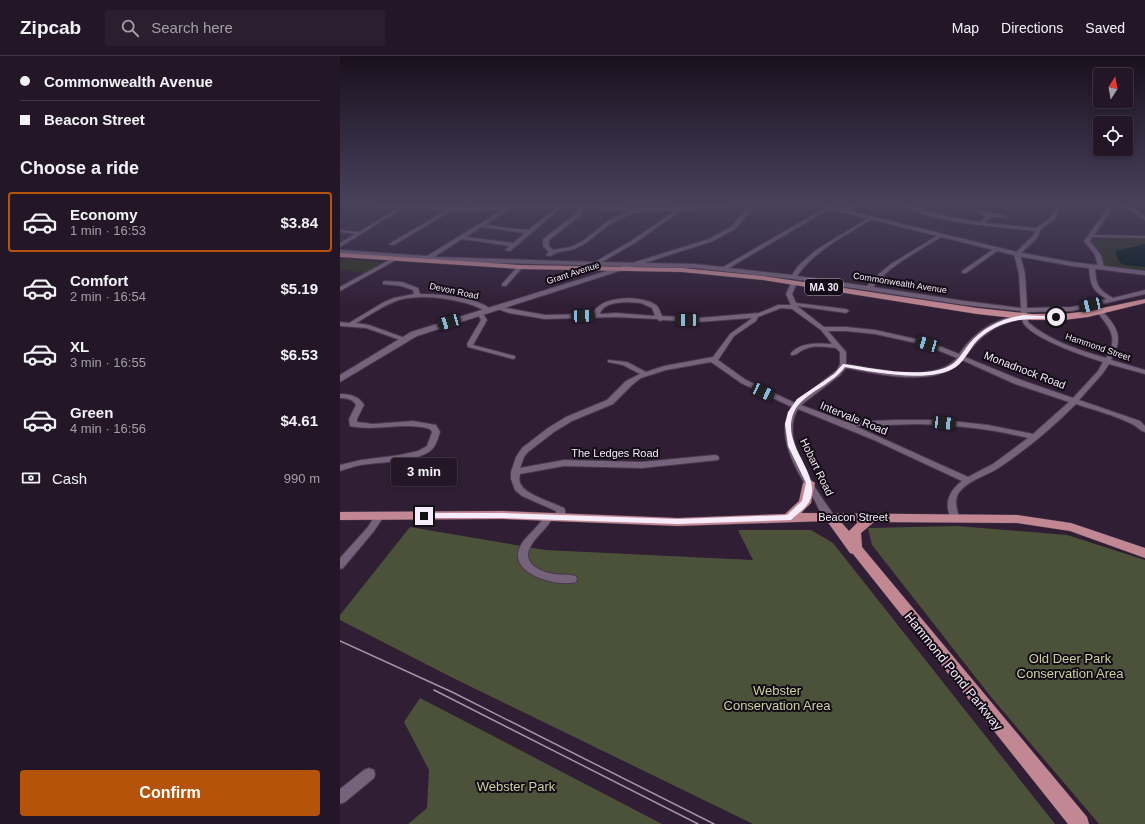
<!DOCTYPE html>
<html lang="en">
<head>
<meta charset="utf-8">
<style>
  :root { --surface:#231627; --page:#2b1f2f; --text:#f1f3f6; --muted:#a39fa7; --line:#403544; --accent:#b45309 }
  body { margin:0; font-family:Helvetica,sans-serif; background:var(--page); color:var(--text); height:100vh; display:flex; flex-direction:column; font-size:15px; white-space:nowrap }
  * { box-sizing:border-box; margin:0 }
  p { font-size:13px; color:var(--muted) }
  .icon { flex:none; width:22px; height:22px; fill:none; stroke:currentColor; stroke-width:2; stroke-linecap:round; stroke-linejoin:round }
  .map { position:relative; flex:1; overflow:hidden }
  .drawer { display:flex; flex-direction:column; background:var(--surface); width:340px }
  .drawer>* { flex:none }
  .guide { display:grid; align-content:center; height:88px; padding:0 20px; background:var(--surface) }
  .needle { width:26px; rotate:11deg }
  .tools { position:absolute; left:753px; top:12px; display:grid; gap:8px }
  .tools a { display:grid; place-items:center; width:40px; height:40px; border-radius:4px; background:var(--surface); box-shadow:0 2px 6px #0003,0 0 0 1px var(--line); font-size:20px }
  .end { position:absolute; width:18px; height:18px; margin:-9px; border:5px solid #f6ebf9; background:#111; box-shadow:0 0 0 2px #111 }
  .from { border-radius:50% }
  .bubble { position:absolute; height:28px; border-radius:4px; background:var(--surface); box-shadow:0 2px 6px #0003,0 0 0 1px var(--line); font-size:13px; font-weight:800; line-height:28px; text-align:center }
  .car { position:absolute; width:12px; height:24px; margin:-12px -6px; border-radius:5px; box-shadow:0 0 3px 1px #0007; background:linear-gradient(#222 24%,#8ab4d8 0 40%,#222 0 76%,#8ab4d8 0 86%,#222 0) }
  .guide b { display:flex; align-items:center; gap:14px; height:38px; font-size:15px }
  .guide b+b { border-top:1px solid var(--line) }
  .guide i { width:10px; height:10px; background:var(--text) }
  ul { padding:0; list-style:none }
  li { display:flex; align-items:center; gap:12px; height:60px; margin:0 8px 6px; padding:0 12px; border:2px solid transparent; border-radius:4px }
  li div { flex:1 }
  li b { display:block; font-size:15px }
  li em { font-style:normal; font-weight:800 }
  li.on { border-color:var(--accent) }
  li>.icon { width:36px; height:36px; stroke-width:1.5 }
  h2 { padding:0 20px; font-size:18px; line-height:48px }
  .pay { display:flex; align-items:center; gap:10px; height:44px; padding:0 20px; font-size:15px }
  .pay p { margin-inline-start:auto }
  .cta { display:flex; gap:8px; margin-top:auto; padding:8px 20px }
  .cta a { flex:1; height:46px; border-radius:4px; background:var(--accent); color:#fff; font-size:16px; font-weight:800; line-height:46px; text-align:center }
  header { display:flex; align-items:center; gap:24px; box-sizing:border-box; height:56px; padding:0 20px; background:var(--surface); border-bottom:1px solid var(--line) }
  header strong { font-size:19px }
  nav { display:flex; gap:22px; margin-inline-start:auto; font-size:14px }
  .search { width:280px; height:36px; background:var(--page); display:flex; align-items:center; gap:10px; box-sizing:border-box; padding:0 14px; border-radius:4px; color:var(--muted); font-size:15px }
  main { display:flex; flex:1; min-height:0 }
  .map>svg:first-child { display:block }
</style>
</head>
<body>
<header>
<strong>Zipcab</strong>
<div class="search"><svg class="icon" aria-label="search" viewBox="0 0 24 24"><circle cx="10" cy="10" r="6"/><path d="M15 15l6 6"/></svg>Search here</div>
<nav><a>Map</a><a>Directions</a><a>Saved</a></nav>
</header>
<main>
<section class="drawer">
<div class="guide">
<b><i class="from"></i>Commonwealth Avenue</b>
<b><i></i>Beacon Street</b>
</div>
<h2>Choose a ride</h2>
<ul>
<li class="on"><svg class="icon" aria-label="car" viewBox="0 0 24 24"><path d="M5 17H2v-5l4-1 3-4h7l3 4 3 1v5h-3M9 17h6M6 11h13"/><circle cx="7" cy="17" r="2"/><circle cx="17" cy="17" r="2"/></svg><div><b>Economy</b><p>1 min · 16:53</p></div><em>$3.84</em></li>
<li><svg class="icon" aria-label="car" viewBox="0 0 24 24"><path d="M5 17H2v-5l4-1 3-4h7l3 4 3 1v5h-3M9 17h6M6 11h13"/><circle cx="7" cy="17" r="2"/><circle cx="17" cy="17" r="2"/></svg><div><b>Comfort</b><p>2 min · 16:54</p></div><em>$5.19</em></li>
<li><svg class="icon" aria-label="car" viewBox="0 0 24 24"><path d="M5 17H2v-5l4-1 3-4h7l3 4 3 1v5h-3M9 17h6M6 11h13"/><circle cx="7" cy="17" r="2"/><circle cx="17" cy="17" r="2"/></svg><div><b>XL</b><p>3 min · 16:55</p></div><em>$6.53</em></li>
<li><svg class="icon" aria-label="car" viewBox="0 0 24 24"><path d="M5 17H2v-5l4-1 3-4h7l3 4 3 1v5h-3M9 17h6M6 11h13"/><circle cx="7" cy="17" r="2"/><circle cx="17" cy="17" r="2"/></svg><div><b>Green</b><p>4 min · 16:56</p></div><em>$4.61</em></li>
</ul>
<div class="pay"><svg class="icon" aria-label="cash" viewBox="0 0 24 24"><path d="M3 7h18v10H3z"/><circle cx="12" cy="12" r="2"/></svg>Cash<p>990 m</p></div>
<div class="cta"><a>Confirm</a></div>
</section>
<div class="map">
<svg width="805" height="768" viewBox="0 0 805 768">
  <rect width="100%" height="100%" fill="#2f1e34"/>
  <!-- green -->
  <path fill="#2d3220" d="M777,181l28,1v34l-38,-5c-6,-4 -6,-17 -17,-25l13,-4z
    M7,203l33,3 2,1 -17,10 -25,-4v-6z"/>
  <!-- forest -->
  <path fill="#4c5239" d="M617,470l110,9 78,25v264h-46l-108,-127 -119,-152 -4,-17z
    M70,471l135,23 208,10 -15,-30h73l22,13 222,281h-302l-300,-146 -113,-58v-5z
    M80,642l242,126h-254l19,-16 2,-38 -25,-48z"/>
  <!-- water -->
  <path fill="#00181b" d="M805,188v23l-21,-2 -5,-3 -4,-11z"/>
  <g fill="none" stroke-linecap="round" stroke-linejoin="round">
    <defs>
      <path id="minor" d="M83,147h6l-8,5h-4v-2z
        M143,147h5l-8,7h-4v-2z
        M264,147h6l-10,6 -4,-1z
        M301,147h5c-10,13 -21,12 -34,20 -14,8 -23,21 -38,26 -8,3 -17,1 -23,7l-5,-1 3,-3 -6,-6v-7l34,-26 1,-8 4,1 -1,9 -32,25v6l4,4 18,-3 12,-6 25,-20 28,-12z
        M518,147h8l-24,9 -4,-1z
        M556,147c8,0 16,6 22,5 9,-1 17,-5 26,-5l-22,7 27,7 31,5 6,-6 -9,-4v-2h2l27,6 -2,1h-14l-5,6 51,5 15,-11 7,-14h4l-7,16 -14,10 -4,9 -17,16 5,20 2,34 45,-1 35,-8c-15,-8 -17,-15 -18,-32l3,-2 3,2c1,17 2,22 18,31l32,-8v4l-73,17 -45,1 1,10c22,19 51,28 78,36 13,-20 4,-30 -9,-46l3,-2 2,1c16,16 22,28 9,49l34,10v4l-36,-10 -6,9 -24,27 61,21 5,5v6c-5,-1 -8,-6 -13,-8 -18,-9 -38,-14 -56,-20 -23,23 -49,45 -76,63 -13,9 -33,13 -42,27 -4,8 -1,17 2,24l-2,2h-6c-9,-16 -3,-29 10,-39l-88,-41 -76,-31c-20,32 20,82 37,108l-2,2c-2,1 -3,2 -6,0 -6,-3 -9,-12 -12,-18 -12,-21 -28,-43 -30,-68 -1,-10 2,-18 7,-26l-51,-24 -30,-21 -45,8 -25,8 -9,7 -19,19 -41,17 -18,11 -26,20 -4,5 -4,11 44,-8 78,2 73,-7 3,1 1,2 -1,2 -76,8 -78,-2 -44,8c-1,4 -1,9 2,12 5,9 32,17 42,22 2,3 1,8 -1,11h-6l-2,-2 1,-6 -34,-15 -7,-6 -4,-11v-7l5,-15 6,-9 26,-20 18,-11 41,-17 19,-19 14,-7 -17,-9 -15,-3v-2l19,2 19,10 18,-6 49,-9 17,-23 21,-15v-1l-53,4 -35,-2 -3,1 -3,-2 -41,-2 -71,2 -36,-6 -14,-5v-2l50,9 48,-1c7,-19 48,-19 63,-9 3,2 4,7 6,11l36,2 61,-5 19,-8h13l-5,-11 5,-11 3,-2 3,2 -5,11 4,9 50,6 3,2 -3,2 -49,-7 27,21h22l29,3 54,12 30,12c15,-22 36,-36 62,-39v-4l-56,-6 -172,-26 -98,-11 -239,-6 -116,-8v-4l87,6 80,-49 4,1 -26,17 43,5 33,-26 2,1v1l-53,45 -5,-1 5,-4 -48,-7 -28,18 161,5 36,-21 47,-32h2v2l-45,32 -33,19 93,2 28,3 104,-60 2,1v1l-100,59 63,7 6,-9 18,-16 54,-33 2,1v1c-27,17 -57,31 -75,57l70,10 7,-8 17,-14 49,-30 2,1v1c-24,16 -51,28 -69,51l92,14 56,7 -2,-34 -5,-20 19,-18 2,-5c-43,-5 -100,-7 -139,-28zM141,171h1l43,6 -12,10 -47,-6zM286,246l15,1 11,5 3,8 -39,-3 -16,1c3,-11 17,-11 26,-12zM441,252l11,1 29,21 11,14c-14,-1 -31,-2 -41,9v2c6,1 8,-4 14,-6 10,-4 21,-2 31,-1l4,4v12l-3,6 -42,33 -49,-23 -28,-20 16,-24 22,-15 2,-4zM682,263c1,17 65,38 81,43l-5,9 -25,27 -52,-18 -56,-23c14,-21 32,-34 57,-38zM488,275h18l29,3 50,11 32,13c-23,26 -81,11 -111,6v-12zM622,304l53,24 54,18 -36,32 -45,-9 -46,-5h-47l-49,2 -45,-17 38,-29 7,-8c31,6 93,21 116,-8zM578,368c38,1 74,5 110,14l-35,26 -25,13 -113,-51z
        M771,147c14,0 23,6 34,14v3l-14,-9 -16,-6 -21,30 51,1v2l-53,-1 -2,4 11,14 3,12 -3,2 -3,-2 -3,-12 -11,-14z
        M61,150l4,1 -65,40v-4l15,-9 -15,-2v-2l19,2z
        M112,151l4,1 -62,37 -5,-1z
        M655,192l5,1 -34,24h-4v-2z
        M51,203l5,1 -56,31v-4z
        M178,210l5,1 -17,19h-4v-2z
        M45,225l17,1 16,6 2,6c20,0 57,3 72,16l-3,2c-7,-2 -13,-6 -20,-8 -21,-6 -48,-10 -70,-4 -15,5 -29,15 -43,23l13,2 36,13v2l-2,1 -37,-13 -26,-2v-4l9,1 35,-21 10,-4 20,-4 -1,-4 -12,-4 -18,-2v-2z
        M140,255l2,1 5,8 -14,25 42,11v2l-2,1 -45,-12 -1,-3 14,-24 -4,-7z
        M0,338c10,0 19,2 24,11l-7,14v3l16,2 40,-3 23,4 4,7c-2,6 -4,15 -10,19 -14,11 -51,11 -69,14 -7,1 -14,4 -21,6v-6l21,-5 39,-5 18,-4 9,-5 5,-14 -2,-3c-26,-8 -53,3 -80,-3l-1,-7 7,-14c-3,-6 -9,-7 -16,-7z
        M39,457l3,1 2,2 -10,15 -31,37 -3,1v-11l28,-31 8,-13z
        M208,458l3,1 2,2c-6,12 -15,17 -21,27 -12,18 6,27 22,30 7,1 15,0 22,2l1,3 -1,3c-17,5 -61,-6 -58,-29 2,-12 13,-19 20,-28 3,-3 5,-6 7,-10z
        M29,712l5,2 1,4 -1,4 -29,24 -5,2v-15l24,-19z"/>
      <path id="tertiary" d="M0,147l130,4 94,-4 85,5 91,-5h42l-27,3 -20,23 -22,12 -296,95 -77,46v-7l71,-43 298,-93 22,-12 18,-21 -100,6 -88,-5 -91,4 -130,-5z
        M466,147h11l200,49 55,10 73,9v4l-73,-9 -55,-10z"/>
      <path id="primary" d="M0,197l180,12 162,3 81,8 214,32 55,6h32l24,-3 57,-12v4l-57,14 -24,3h-32l-55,-6 -214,-34 -81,-8 -162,-3 -180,-12z
        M469,423l6,4 -4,20 -10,10 216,2 54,8 74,25v10l-75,-27 -53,-8 -143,-1 -13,11 1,14 225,270 2,7h-21l-215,-270 -3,-1 -23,-32 -149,5 -176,-7 -162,1v-8l162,-1 176,7 107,-4 14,-13 4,-18zM501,466h17l-9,9z"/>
    </defs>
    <!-- minor casing -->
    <use href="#minor" stroke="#48394c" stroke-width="2"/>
    <!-- tertiary casing -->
    <use href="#tertiary" stroke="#48394c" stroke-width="2"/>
    <!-- primary casing -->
    <use href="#primary" stroke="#48394c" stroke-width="1"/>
    <!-- minor -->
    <use href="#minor" fill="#75627b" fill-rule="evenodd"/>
    <!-- tertiary -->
    <use href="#tertiary" fill="#75627b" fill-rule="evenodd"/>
    <!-- primary -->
    <use href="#primary" fill="#c18792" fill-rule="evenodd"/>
    <!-- tram -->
    <path stroke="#a497a8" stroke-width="1.5" d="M0,585l112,51 262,132
      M94,634l264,134"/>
  </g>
  <!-- sky -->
  <linearGradient id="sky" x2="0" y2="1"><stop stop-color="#1a101d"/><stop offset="0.58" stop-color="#47415c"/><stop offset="1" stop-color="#47415c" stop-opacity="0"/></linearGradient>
  <rect width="805" height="255" fill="url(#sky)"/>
  <!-- route -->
  <path fill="#f6ebf9" d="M684,259l35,2 -3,2c-28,-1 -52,-1 -75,18 -10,8 -15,23 -25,30 -26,17 -82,5 -111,0 -13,18 -42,26 -51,45 -15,33 30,62 15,90 -4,7 -13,13 -18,18l-113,4 -176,-6h-78l-4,-2 4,-3h78l176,6 109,-4 15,-14 4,-18 -18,-37 -3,-22 3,-12 9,-13 37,-25 9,-10c29,4 82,16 108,1 7,-4 13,-15 18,-21 14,-17 34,-26 55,-29z"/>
  <g text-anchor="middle" stroke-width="4" stroke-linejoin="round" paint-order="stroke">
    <!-- far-street labels -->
    <g font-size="9" fill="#f6ebf9" stroke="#130b15">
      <text transform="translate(233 217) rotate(-18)" y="3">Grant Avenue</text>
      <text transform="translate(560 227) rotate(9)" y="3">Commonwealth Avenue</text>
      <text transform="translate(114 235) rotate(12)" y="3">Devon Road</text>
      <text transform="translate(758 291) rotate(19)" y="3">Hammond Street</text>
    </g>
    <!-- shield labels -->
    <rect fill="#130b15" stroke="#b2a8b5" stroke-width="1" x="465" y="223" width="38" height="16" rx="3"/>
    <g font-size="10" font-weight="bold" fill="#f6ebf9">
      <text x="484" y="235">MA 30</text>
    </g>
    <!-- street labels -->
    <g font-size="11" fill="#f6ebf9" stroke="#130b15">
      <text transform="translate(685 314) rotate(21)" y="4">Monadnock Road</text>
      <text transform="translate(514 362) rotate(22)" y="4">Intervale Road</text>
      <text x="275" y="401">The Ledges Road</text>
      <text transform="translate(477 411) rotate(64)" y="4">Hobart Road</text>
      <text x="513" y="465">Beacon Street</text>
    </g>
    <!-- near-park labels -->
    <g font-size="13" fill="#c6d39f" stroke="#130b15">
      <text x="730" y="607">Old Deer Park<tspan x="730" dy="15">Conservation Area</tspan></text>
      <text x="437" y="639">Webster<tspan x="437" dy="15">Conservation Area</tspan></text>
      <text x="176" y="735">Webster Park</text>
    </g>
    <!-- near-street labels -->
    <g font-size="13" fill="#f6ebf9" stroke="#130b15">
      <text transform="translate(614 615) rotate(51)" y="5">Hammond Pond Parkway</text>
    </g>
  </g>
</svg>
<div class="tools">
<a><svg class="needle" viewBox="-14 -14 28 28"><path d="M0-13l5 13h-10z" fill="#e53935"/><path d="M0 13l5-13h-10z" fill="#a39fa7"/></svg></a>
<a><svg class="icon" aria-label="locate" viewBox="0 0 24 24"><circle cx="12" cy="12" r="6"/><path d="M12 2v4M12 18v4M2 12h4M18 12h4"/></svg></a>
</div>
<i class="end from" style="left:716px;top:261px"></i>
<i class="end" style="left:84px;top:460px"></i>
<div class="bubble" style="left:51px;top:402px;width:66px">3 min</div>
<i class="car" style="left:751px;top:249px;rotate:257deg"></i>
<i class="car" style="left:243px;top:260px;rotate:88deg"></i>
<i class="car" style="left:347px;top:264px;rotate:271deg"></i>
<i class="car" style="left:109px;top:266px;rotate:253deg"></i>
<i class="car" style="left:587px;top:288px;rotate:286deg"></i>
<i class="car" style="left:423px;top:336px;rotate:115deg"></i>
<i class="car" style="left:604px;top:367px;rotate:96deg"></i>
</div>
</main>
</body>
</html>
